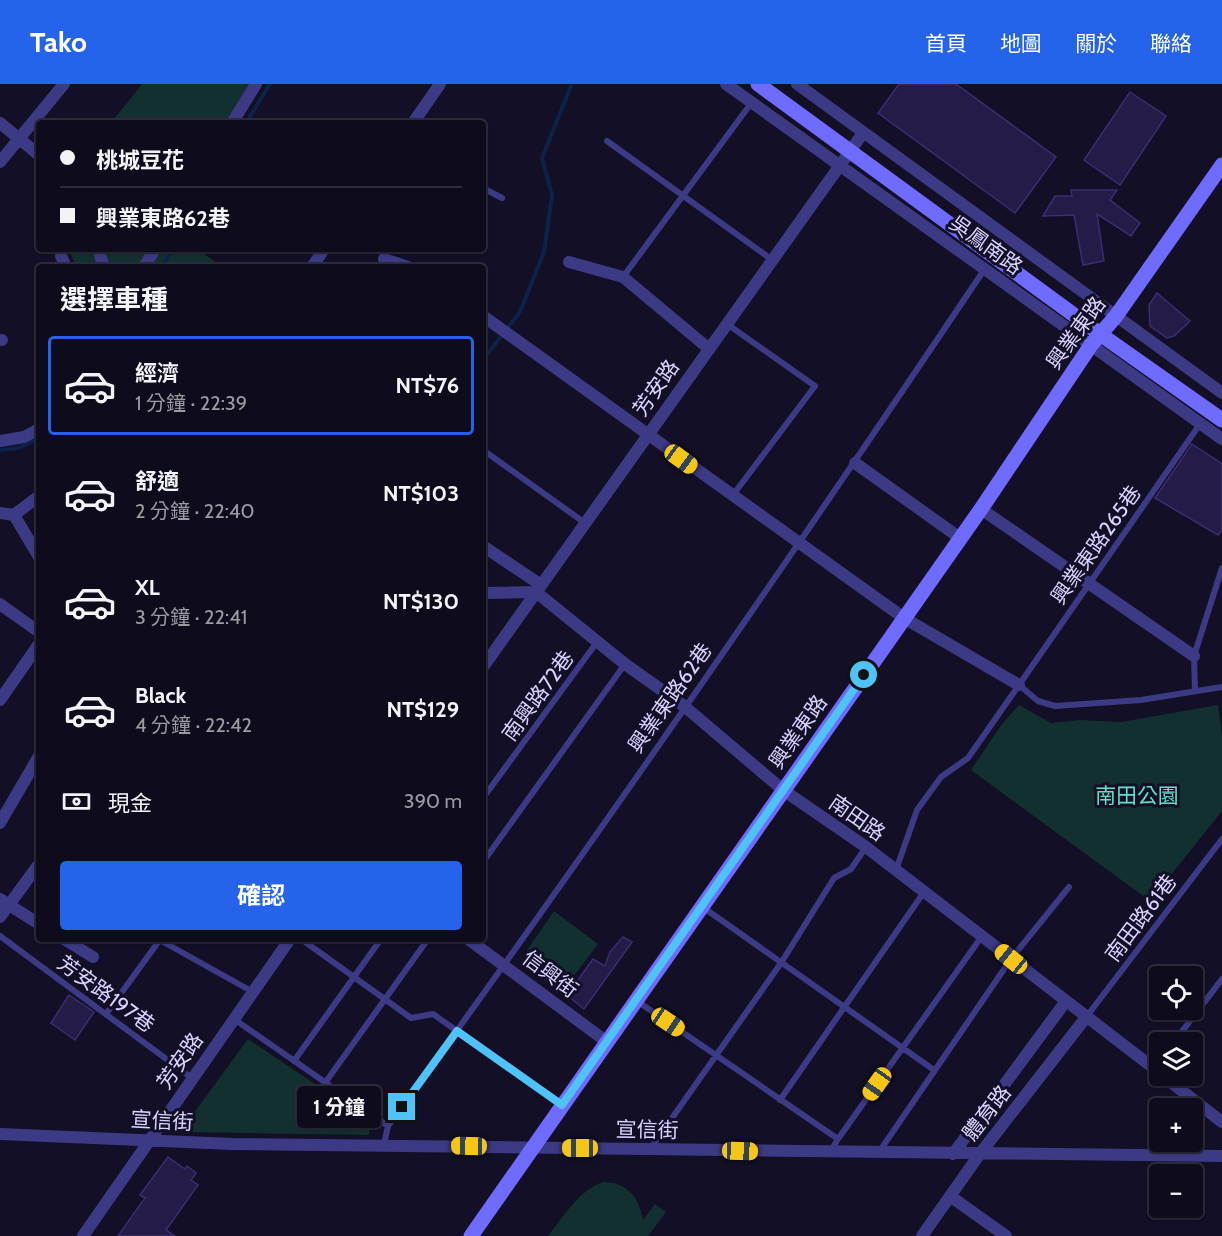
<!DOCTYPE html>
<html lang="zh-TW">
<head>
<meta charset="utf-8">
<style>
  :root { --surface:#0e0b1c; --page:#1c1929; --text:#f1f3f6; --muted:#9b9ba3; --line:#2e2b3b; --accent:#2563eb }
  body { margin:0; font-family:Cabin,"Noto Sans TC",sans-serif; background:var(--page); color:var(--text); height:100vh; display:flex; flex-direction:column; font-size:22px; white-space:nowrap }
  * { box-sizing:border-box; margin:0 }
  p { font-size:20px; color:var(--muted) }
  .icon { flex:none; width:33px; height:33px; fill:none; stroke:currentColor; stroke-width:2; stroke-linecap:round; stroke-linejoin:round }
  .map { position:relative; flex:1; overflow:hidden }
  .panel { position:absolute; left:36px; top:180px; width:450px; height:678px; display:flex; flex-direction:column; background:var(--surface); border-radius:6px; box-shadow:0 2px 4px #0004,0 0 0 2px var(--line) }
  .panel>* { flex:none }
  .banner { position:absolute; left:36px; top:36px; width:450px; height:132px; border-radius:6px; box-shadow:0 2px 4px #0004,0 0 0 2px var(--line); display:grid; align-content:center; height:132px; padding:0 24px; background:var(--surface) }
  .fabs { position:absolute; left:1149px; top:882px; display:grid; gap:12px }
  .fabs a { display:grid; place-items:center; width:54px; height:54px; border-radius:6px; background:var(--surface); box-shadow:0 2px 4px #0004,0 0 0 2px var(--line); font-size:30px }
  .end { position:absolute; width:27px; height:27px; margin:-14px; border:8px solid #4fc3f7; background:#111; box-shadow:0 0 0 3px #111 }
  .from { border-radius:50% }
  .bubble { position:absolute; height:42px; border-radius:6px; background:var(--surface); box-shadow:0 2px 4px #0004,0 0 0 2px var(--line); font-size:20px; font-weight:700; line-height:42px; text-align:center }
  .car { position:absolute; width:18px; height:36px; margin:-18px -9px; border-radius:8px; box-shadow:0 0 4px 2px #0007; background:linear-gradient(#f5c518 24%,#345 0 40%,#f5c518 0 76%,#345 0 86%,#f5c518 0) }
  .banner b { display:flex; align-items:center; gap:21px; height:57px; font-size:22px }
  .banner b+b { border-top:2px solid var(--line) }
  .banner i { width:15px; height:15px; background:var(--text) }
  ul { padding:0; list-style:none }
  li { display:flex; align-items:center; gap:18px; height:99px; margin:0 12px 9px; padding:0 12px; border:3px solid transparent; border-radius:6px }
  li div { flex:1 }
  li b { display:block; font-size:22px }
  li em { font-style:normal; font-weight:700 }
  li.active { border-color:var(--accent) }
  li>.icon { width:54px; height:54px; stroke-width:1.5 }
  h2 { padding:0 24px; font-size:27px; line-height:72px }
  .pay { display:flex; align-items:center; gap:15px; height:66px; padding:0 24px; font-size:22px }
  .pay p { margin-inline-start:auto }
  .cta { display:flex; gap:12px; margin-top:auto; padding:12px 24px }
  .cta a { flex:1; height:69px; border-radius:6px; background:var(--accent); color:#fff; font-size:24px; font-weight:700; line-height:69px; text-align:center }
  header { display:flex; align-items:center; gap:36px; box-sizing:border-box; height:84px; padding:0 30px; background:var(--accent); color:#fff }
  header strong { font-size:28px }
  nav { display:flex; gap:33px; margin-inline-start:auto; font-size:21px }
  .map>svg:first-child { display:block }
</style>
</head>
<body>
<header>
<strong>Tako</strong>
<nav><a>首頁</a><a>地圖</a><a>關於</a><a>聯絡</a></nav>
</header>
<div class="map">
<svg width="1222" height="1152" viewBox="0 0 1222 1152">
  <rect width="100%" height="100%" fill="#130f26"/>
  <!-- green -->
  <path fill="#12302f" d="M142,0h107l-24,39h-114z
    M68,165h129l26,18h-146z
    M1019,621l32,18 29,-3 41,2 97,-17 4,31v75l-72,90 -179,-131 31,-46z
    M554,827l44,33 -34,45 -41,-33z
    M248,955l122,82 -1,14 -189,-3z
    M603,1098c24,0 36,15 40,38l12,-16 11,8 -18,24h-100c16,-20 30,-45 55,-54z"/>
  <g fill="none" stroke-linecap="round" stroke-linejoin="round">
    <!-- stream -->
    <path stroke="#0c2248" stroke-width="4" d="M246,39l24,-39
      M162,183l11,-18
      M483,276l37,-48 24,-60 8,-57 -10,-37 29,-72
      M0,366l19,-2 20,-10"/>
  </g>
  <!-- building -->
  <path fill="#241b47" stroke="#3b2d73" stroke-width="1.5" d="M899,0h57l100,73 -41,56 -137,-100z
    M1130,8l36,24 -46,69 -36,-25z
    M1071,106h46l-7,10 30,23 -9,13 -34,-22 7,47 -21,4 -9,-50 -31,1 12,-20h17z
    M1157,209l33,28 -16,15 -7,2 -17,-12 -1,-21z
    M1192,360l30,20v66l-4,5 -63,-37z
    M623,853l9,5 -48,67 -17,-14 26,-36 12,7 5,-14z
    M69,911l25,17 -19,28 -24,-17z
    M168,1073l17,12 2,-3 9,7 -5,7 7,5 -32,45 9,6h-57l27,-38 -5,-3z"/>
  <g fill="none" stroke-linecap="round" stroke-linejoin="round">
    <!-- lane -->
    <path stroke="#3d3a85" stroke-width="6" d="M607,57l164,118
      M483,104l19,10
      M623,193l129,-175
      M727,240l88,62 -82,109
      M483,366l102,73
      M1019,601l181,-261
      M1195,607l-1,-35 28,-88
      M483,714l114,-156
      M483,778l142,-198
      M896,786l21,-60 24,-33 27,-19 51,-73 19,16 17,5 86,-6 81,-13
      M704,824l230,162
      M0,852l192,142
      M158,855l95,53
      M301,855l110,79 22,-4 129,91
      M637,917l201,138 -8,13
      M106,930l53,-73
      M1087,932l135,-177
      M234,935l154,107
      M1174,958l48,-63
      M294,977l87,-122
      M325,999l103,-144
      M780,1016l144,-208
      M838,1055l144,-203
      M384,1060l4,-18c204,-281 402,-567 596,-856
      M651,1064l130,-185 53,-85 17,-9 15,-22
      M879,1068l132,-193 58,-72"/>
    <!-- street -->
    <path stroke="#3d3a85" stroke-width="12" d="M726,0l496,355
      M797,0l425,309
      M0,39l39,32
      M232,39l24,-39
      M413,39l27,-39
      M0,78l64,-78
      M62,165l-1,7 5,11
      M98,165l6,18
      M384,175l24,8
      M569,178l54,15 85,71
      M144,183l11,-18
      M312,183l12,-18
      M483,232l421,302 115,67
      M0,256h2
      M0,357l24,-4 15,-8
      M855,379l105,75
      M981,425l213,147
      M0,429l14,2 25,42
      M14,431l25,-19
      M483,462l58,39
      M483,509l53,-1 89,72 59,42 99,84 83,57 294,226
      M0,520l39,28
      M483,583l380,-534
      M0,616l39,-56
      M0,739l39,-67
      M0,815l39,25
      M0,833l39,-53
      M64,855l29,18
      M468,855l139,103
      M1163,992l59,46
      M0,1050l232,10 990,12
      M953,1070l113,-153
      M950,1112l56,40
      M83,1152l207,-297
      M922,1152l57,-81 108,-139"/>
    <!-- secondary -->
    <path stroke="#6f6bff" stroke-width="15" d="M758,0l342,250 122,86
      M471,1152l510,-727 110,-164 25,-29 106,-151"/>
  </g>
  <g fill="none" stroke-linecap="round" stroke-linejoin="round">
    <!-- route -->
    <path stroke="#4fc3f7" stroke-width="8" d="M402,1023l55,-76 105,74 302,-430"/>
  </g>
  <g text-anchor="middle" stroke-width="6" stroke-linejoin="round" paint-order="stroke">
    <!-- street labels -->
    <g font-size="21" fill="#d9d4ff" stroke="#130f26">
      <text transform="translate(986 161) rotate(36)" y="7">吳鳳南路</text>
      <text transform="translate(1076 249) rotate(-54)" y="7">興業東路</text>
      <text transform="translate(656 304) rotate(-55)" y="7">芳安路</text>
      <text transform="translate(1096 461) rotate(-55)" y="7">興業東路265巷</text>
      <text transform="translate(538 612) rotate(-54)" y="7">南興路72巷</text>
      <text transform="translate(670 614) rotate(-55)" y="7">興業東路62巷</text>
      <text transform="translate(798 648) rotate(-55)" y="7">興業東路</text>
      <text transform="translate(857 734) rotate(35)" y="7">南田路</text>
      <text transform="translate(1141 834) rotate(-53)" y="7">南田路61巷</text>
      <text transform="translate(550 890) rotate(37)" y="7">信興街</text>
      <text transform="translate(106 910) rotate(36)" y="7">芳安路197巷</text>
      <text transform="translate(180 977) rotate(-55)" y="7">芳安路</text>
      <text transform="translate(987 1029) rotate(-52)" y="7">體育路</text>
      <text transform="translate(162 1037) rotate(3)" y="7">宣信街</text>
      <text transform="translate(647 1046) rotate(1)" y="7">宣信街</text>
    </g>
    <!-- park labels -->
    <g font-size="21" fill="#5fe0c0" stroke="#130f26">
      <text x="1137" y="719">南田公園</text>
    </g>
  </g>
</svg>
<div class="fabs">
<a><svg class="icon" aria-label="locate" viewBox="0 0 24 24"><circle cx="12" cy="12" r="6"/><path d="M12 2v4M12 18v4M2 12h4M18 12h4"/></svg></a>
<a><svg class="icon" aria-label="layers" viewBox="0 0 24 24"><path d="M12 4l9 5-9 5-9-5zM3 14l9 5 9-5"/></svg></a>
<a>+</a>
<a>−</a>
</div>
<i class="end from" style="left:864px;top:591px"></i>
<i class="end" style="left:402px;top:1023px"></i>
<div class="bubble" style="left:297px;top:1002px;width:84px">1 分鐘</div>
<i class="car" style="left:681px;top:375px;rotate:126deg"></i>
<i class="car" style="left:1011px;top:875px;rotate:309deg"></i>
<i class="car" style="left:668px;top:938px;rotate:124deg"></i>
<i class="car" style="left:877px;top:1000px;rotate:215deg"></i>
<i class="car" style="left:469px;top:1062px;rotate:271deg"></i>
<i class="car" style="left:580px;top:1064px;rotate:270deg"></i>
<i class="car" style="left:740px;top:1067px;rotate:92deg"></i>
<div class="banner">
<b><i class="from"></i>桃城豆花</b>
<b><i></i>興業東路62巷</b>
</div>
<section class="panel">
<h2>選擇車種</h2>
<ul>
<li class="active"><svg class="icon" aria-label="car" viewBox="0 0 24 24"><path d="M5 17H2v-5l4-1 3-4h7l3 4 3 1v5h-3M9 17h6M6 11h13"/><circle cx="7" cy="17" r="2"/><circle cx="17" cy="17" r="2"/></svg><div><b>經濟</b><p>1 分鐘 · 22:39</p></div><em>NT$76</em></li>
<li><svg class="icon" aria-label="car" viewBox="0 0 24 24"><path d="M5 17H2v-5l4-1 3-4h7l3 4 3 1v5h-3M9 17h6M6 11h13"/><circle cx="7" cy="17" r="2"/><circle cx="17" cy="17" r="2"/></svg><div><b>舒適</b><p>2 分鐘 · 22:40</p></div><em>NT$103</em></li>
<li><svg class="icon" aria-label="car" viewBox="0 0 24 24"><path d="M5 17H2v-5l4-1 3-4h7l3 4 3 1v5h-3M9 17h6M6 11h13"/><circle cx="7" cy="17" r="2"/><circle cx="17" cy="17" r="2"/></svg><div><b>XL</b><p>3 分鐘 · 22:41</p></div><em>NT$130</em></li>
<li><svg class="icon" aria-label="car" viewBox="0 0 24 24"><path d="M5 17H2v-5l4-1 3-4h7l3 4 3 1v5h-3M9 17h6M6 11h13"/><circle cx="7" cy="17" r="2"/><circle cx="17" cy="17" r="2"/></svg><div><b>Black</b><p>4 分鐘 · 22:42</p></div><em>NT$129</em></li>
</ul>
<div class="pay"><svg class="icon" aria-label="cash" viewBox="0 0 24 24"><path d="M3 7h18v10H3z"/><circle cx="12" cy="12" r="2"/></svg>現金<p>390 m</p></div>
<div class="cta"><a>確認</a></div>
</section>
</div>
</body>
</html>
